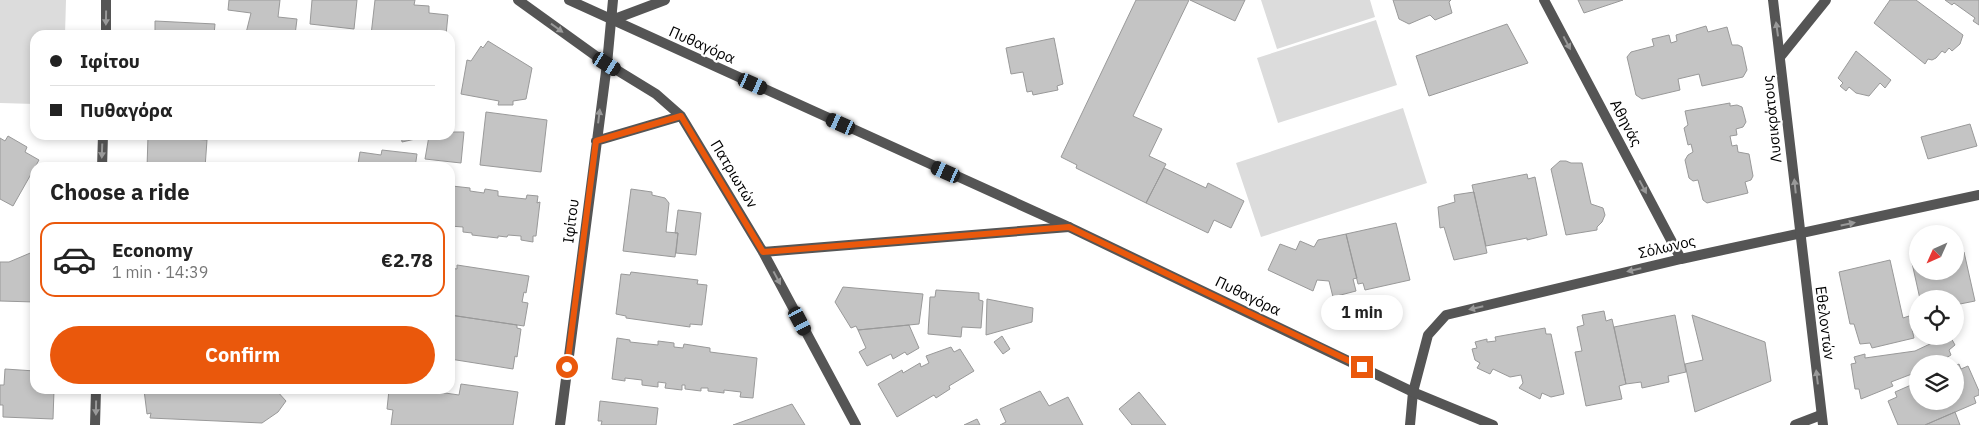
<!DOCTYPE html>
<html lang="en">
<head>
<meta charset="utf-8">
<style>
  :root { --surface:#fff; --page:#f2f2f2; --text:#222; --muted:#767676; --line:#e0e0e0; --accent:#ea580c }
  body { margin:0; font-family:"IBM Plex Sans",sans-serif; background:var(--page); color:var(--text); height:100vh; display:flex; flex-direction:column; font-size:19px; white-space:nowrap }
  * { box-sizing:border-box; margin:0 }
  p { font-size:16px; color:var(--muted) }
  .icon { flex:none; width:28px; height:28px; fill:none; stroke:currentColor; stroke-width:2; stroke-linecap:round; stroke-linejoin:round }
  .map { position:relative; flex:1; overflow:hidden }
  .panel { position:absolute; left:30px; top:162px; width:425px; height:232px; display:flex; flex-direction:column; background:var(--surface); border-radius:15px; box-shadow:0 2px 8px #0003 }
  .panel>* { flex:none }
  .banner { position:absolute; left:30px; top:30px; width:425px; height:110px; border-radius:15px; box-shadow:0 2px 8px #0003; display:grid; align-content:center; height:110px; padding:0 20px; background:var(--surface) }
  .needle { width:32px; rotate:225deg }
  .tools { position:absolute; left:1909px; top:225px; display:grid; gap:10px }
  .tools a { display:grid; place-items:center; width:55px; height:55px; border-radius:50%; background:var(--surface); box-shadow:0 2px 8px #0003; font-size:25px }
  .end { position:absolute; width:22px; height:22px; margin:-11px; border:6px solid #ea580c; background:#fff; box-shadow:0 0 0 2px #fff }
  .from { border-radius:50% }
  .bubble { position:absolute; height:35px; border-radius:18px; background:var(--surface); box-shadow:0 2px 8px #0003; font-size:16px; font-weight:800; line-height:35px; text-align:center }
  .car { position:absolute; width:15px; height:30px; margin:-15px -8px; border-radius:6px; box-shadow:0 0 4px 1px #0007; background:linear-gradient(#222 24%,#8ab4d8 0 40%,#222 0 76%,#8ab4d8 0 86%,#222 0) }
  .banner b { display:flex; align-items:center; gap:18px; height:48px; font-size:19px }
  .banner b+b { border-top:1px solid var(--line) }
  .banner i { width:12px; height:12px; background:var(--text) }
  ul { padding:0; list-style:none }
  li { display:flex; align-items:center; gap:15px; height:75px; margin:0 10px 8px; padding:0 10px; border:2px solid transparent; border-radius:15px }
  li div { flex:1 }
  li b { display:block; font-size:19px }
  li em { font-style:normal; font-weight:800 }
  li.on { border-color:var(--accent) }
  li>.icon { width:45px; height:45px; stroke-width:1.5 }
  h2 { padding:0 20px; font-size:22px; line-height:60px }
  .action { display:flex; gap:10px; margin-top:auto; padding:10px 20px }
  .action a { flex:1; height:58px; border-radius:30px; background:var(--accent); color:#fff; font-size:20px; font-weight:800; line-height:58px; text-align:center }
  .map>svg:first-child { display:block }
</style>
</head>
<body>
<div class="map">
<svg width="1979" height="425" viewBox="0 0 1979 425">
  <rect width="100%" height="100%" fill="#fff"/>
  <!-- green -->
  <path fill="#dcdcdc" d="M0,0h66l-1,35h-30v69l-35,-1z
    M1261,0h109l5,17 -98,32z
    M1376,20l21,65 -119,38 -21,-65z
    M1403,108l24,75 -166,54 -25,-74z"/>
  <!-- building -->
  <path fill="#c4c4c4" stroke="#999" d="M229,0h51l-2,17 19,2 -2,16h-46v-2h-3l5,-20 -23,-3z
    M312,0h45l-3,29 -44,-5z
    M375,0h40l-1,5 15,1v7l19,2 -2,20h-75z
    M1136,0h53l-56,116 29,13 -13,27 17,8 -20,39 -70,-35 1,-3 -16,-8z
    M1190,0h55l-10,21z
    M1393,0h58l-2,2 3,11 -17,7 -5,-5 -21,9 -10,-5z
    M1578,0h45l-39,13z
    M1890,0h26l47,35 -3,9 -8,7 -3,-3 -4,5 -3,-2 -6,7 -4,2 -4,-1 -3,5 -51,-41z
    M1945,0h34v25l-6,-4 2,-3 -21,-15 -2,2z
    M155,21l60,3 -1,11h-59z
    M1507,24l21,39 -99,33 -13,-40z
    M1706,26l2,6 19,-5 5,18h6l4,2 5,23 -4,7 -41,9 -3,-12 -21,5 2,11 -38,9 -6,-4 -9,-38 4,-5 23,-6 -2,-7 17,-4 2,8 6,-2 -1,-6z
    M1054,38l9,46 -6,2 1,4 -25,5 -1,-4 -5,1 -4,-20 -12,2 -5,-26z
    M488,41l44,27 -6,31 -13,2v4h-15l1,-4 -38,-7 6,-34 4,1 10,-15 2,2z
    M1856,51l35,29 -6,8 -5,-5 -11,13 -13,-3 -7,-6 -3,4 -6,-5 3,-3 -5,-5z
    M1730,103v3l7,-1 5,2 4,15 -3,5 -7,2 1,6 -7,1 2,10 5,-1 1,7 11,2 4,22 -2,4 -6,2 3,11 -41,10 -4,-3 -5,-20 -5,1 -4,-3 -4,-18 3,-5 5,-3 -2,-8 -3,1 -4,-17 4,-3 -3,-14z
    M486,112l61,8 -6,52 -61,-7z
    M1970,124l7,22 -49,13 -7,-22z
    M450,132h14l-3,31 -36,-4 4,-23 21,-1z
    M156,135h49h-3l-1,4 -45,-2z
    M401,135h32l-31,7z
    M8,136l19,11 -2,5 14,8 -26,46 -13,-7v-61l5,3z
    M148,136l59,4 -2,28h-58z
    M382,150l35,4 -2,14h-30l-27,-4 2,-12 21,3z
    M1560,161h6l5,2h11l9,41 12,4 2,7 -3,7 -5,5v3l-31,5 -15,-66z
    M1164,168l42,20 2,-5 36,18 -13,27 -17,-8 -6,13 -62,-30z
    M1527,174l1,5 7,-2 12,58 -20,5v-2l-41,8 -14,-61z
    M452,186l18,2v3l14,2 1,-4 13,2v5l28,3 1,-4 11,1 -1,7 3,-1 -4,34h-3v6l-12,-2v-4l-13,-1 -1,2 -9,-1v2l-26,-3v-2l-9,-1v-5l-13,-1v-37z
    M631,189l21,3v3l13,3 4,5 -3,29 12,1 -3,24 -52,-6z
    M1474,192l13,61 -33,7 -10,-33 -4,1 -2,-21 17,-5 -1,-7z
    M678,210l23,3 -5,42 -20,-2 2,-20h-3z
    M1396,223l14,57 -45,10 -2,-7 -5,1 -12,-50z
    M1346,234l11,44 -4,1 3,12 -23,6 -4,-16 -12,-1 -4,11 -45,-21 12,-26 16,6 4,-9 14,6 4,-7z
    M35,251v51l-35,-1v-39h9z
    M1964,252l11,49 -20,4v-6h-35l-8,-36 6,-1v9h37v-17z
    M1890,260l13,58 6,-2 5,22 -42,10 -2,-5 -10,1 -6,-20h-4l-11,-52z
    M457,265l72,11 -3,17 -2,-1 -2,10 6,1 -4,23 -74,-11v-47l7,1z
    M631,272l67,8 -1,4 10,1 -5,40 -12,-1v3l-64,-9v-2l-10,-2 5,-40 9,1z
    M843,287l80,7 -4,30 -61,6 -2,-4 -5,2 -16,-26z
    M936,290l43,3v7l4,1 -2,27 -19,-1 -1,10 -33,-3 2,-37h5z
    M987,299l46,9 -1,14 -46,13z
    M1604,311l2,10 6,-2 14,65 -7,2 3,13 -36,7 -11,-54 7,-1 -5,-24 7,-2 -2,-10z
    M450,315l67,10v3l4,1 -4,28 -2,-1 -2,13 -63,-10z
    M1675,315l11,57 -18,4 1,6 -27,6 -1,-6 -15,2 -12,-57z
    M1692,315l73,27 6,39 -76,31 -10,-48 18,-4z
    M909,325l10,23 -12,7 -2,-3 -12,7 -2,-5 -24,12 -8,-14 7,-4 -8,-18z
    M1545,328l1,6h5l13,60 -13,3 -9,-4 -2,6 -21,-11 4,-5 -2,-8 -11,2 -17,-8 -3,5 -13,-6 3,-5 -5,-3 -3,-11 5,-1 -2,-6 12,-3v3l9,-1 -1,-4z
    M1002,336l8,13 -7,5 -9,-12z
    M1947,336h3l5,9 -6,5 2,5 -15,9h-18v10l-1,-2 -26,10 2,4 -32,13 -2,-10h-4l-4,-25 5,-1 -2,-6 11,-3v4l50,-7z
    M617,338l13,2v2l28,3v-4l16,2v4l9,1 1,-4 26,4v4l47,6 -4,40 -13,-1 1,-5 -17,-2v3l-16,-2v-3h-7v3l-16,-2v-4h-3v5l-17,-2 1,-5 -8,-1v5l-16,-2v-5l-17,-2v3l-13,-2z
    M951,347l3,5 6,-3 14,22 -25,15 1,3 -14,9 -2,-3 -37,22 -19,-33 24,-14 1,3 17,-10 1,4 8,-4 -3,-7z
    M1959,364l2,5 7,-3 11,25v4l-5,2 2,6 -51,22h-27l-10,-24 9,-4 -2,-5 23,-10v19h37v-35z
    M5,369l30,2v19h19l-1,29 -50,-2v-12h-3v-20h4z
    M461,384l57,8 -5,33h-122l2,-15 -6,-1 2,-19h35l35,5z
    M144,390h132l10,11 -8,11 -16,11 -112,-5 1,-5 -4,1z
    M1040,391l9,15 19,-9 15,28h-83l6,-3 -6,-13z
    M1139,392l27,33h-34l-13,-16z
    M600,401l58,7 -2,17h-55l1,-4h-4z
    M792,404l13,21h-72z
    M1955,412l5,13h-35z
    M977,419l3,6h-16z"/>
  <g fill="none" stroke-linecap="round" stroke-linejoin="round">
    <!-- minor -->
    <path stroke="#555" stroke-width="10" d="M518,0l89,64 49,30 25,22 82,136 93,173
      M1544,0l137,259
      M612,20l53,-20
      M106,35v-35
      M1780,57l46,-57
      M596,141l85,-25
      M102,168l1,-33
      M763,252l306,-25
      M95,425l1,-35
      M560,425l47,-361 6,-64
      M1410,425l3,-33 15,-57 18,-20 235,-56 298,-64
      M1795,425l26,-10"/>
    <!-- tertiary -->
    <path stroke="#555" stroke-width="10" d="M569,0l500,227 344,165 80,33
      M1773,0l50,425"/>
  </g>
  <!-- one-way arrows -->
  <defs><path id="oneway-solid" d="M-6-.8H1V-3.2L6.5 0L1 3.2V.8H-6Z" transform="scale(1.25)"/></defs>
  <g fill="#999">
    <use href="#oneway-solid" transform="translate(106 18) rotate(91)"/>
    <use href="#oneway-solid" transform="translate(557 28) rotate(36)"/>
    <use href="#oneway-solid" transform="translate(1777 29) rotate(-98)"/>
    <use href="#oneway-solid" transform="translate(1567 43) rotate(62)"/>
    <use href="#oneway-solid" transform="translate(599 116) rotate(-83)"/>
    <use href="#oneway-solid" transform="translate(102 151) rotate(92)"/>
    <use href="#oneway-solid" transform="translate(1795 186) rotate(-96)"/>
    <use href="#oneway-solid" transform="translate(1643 187) rotate(62)"/>
    <use href="#oneway-solid" transform="translate(1848 224) rotate(-12)"/>
    <use href="#oneway-solid" transform="translate(1634 270) rotate(167)"/>
    <use href="#oneway-solid" transform="translate(777 278) rotate(62)"/>
    <use href="#oneway-solid" transform="translate(1476 308) rotate(167)"/>
    <use href="#oneway-solid" transform="translate(1817 377) rotate(-97)"/>
    <use href="#oneway-solid" transform="translate(96 408) rotate(91)"/>
  </g>
  <g fill="none" stroke-linecap="round" stroke-linejoin="round">
    <!-- route -->
    <path stroke="#ea580c" stroke-width="6" d="M567,367l29,-226 85,-25 82,136 306,-25 293,140"/>
  </g>
  <g text-anchor="middle" stroke-width="4.5" stroke-linejoin="round" paint-order="stroke">
    <!-- street labels -->
    <g font-size="15" fill="#000" stroke="#fff">
      <text transform="translate(702 45) rotate(24)" y="5">Πυθαγόρα</text>
      <text transform="translate(1772 119) rotate(-96)" y="5">Λυσικράτους</text>
      <text transform="translate(1626 123) rotate(62)" y="5">Αθηνάς</text>
      <text transform="translate(734 174) rotate(59)" y="5">Πατριωτών</text>
      <text transform="translate(571 221) rotate(-83)" y="5">Ιφίτου</text>
      <text transform="translate(1667 247) rotate(-13)" y="5">Σόλωνος</text>
      <text transform="translate(1248 296) rotate(26)" y="5">Πυθαγόρα</text>
      <text transform="translate(1825 323) rotate(83)" y="5">Εθελοντών</text>
    </g>
  </g>
</svg>
<div class="tools">
<a><svg class="needle" viewBox="-14 -14 28 28"><path d="M0-13l5 13h-10z" fill="#e53935"/><path d="M0 13l5-13h-10z" fill="#767676"/></svg></a>
<a><svg class="icon" aria-label="locate" viewBox="0 0 24 24"><circle cx="12" cy="12" r="6"/><path d="M12 2v4M12 18v4M2 12h4M18 12h4"/></svg></a>
<a><svg class="icon" aria-label="layers" viewBox="0 0 24 24"><path d="M12 4l9 5-9 5-9-5zM3 14l9 5 9-5"/></svg></a>
</div>
<i class="end from" style="left:567px;top:367px"></i>
<i class="end" style="left:1362px;top:367px"></i>
<div class="bubble" style="left:1321px;top:295px;width:82px">1 min</div>
<i class="car" style="left:607px;top:64px;rotate:122deg"></i>
<i class="car" style="left:753px;top:84px;rotate:114deg"></i>
<i class="car" style="left:841px;top:124px;rotate:294deg"></i>
<i class="car" style="left:946px;top:172px;rotate:294deg"></i>
<i class="car" style="left:800px;top:321px;rotate:152deg"></i>
<div class="banner">
<b><i class="from"></i>Ιφίτου</b>
<b><i></i>Πυθαγόρα</b>
</div>
<section class="panel">
<h2>Choose a ride</h2>
<ul>
<li class="on"><svg class="icon" aria-label="car" viewBox="0 0 24 24"><path d="M5 17H2v-5l4-1 3-4h7l3 4 3 1v5h-3M9 17h6M6 11h13"/><circle cx="7" cy="17" r="2"/><circle cx="17" cy="17" r="2"/></svg><div><b>Economy</b><p>1 min · 14:39</p></div><em>€2.78</em></li>
</ul>
<div class="action"><a>Confirm</a></div>
</section>
</div>
</body>
</html>
